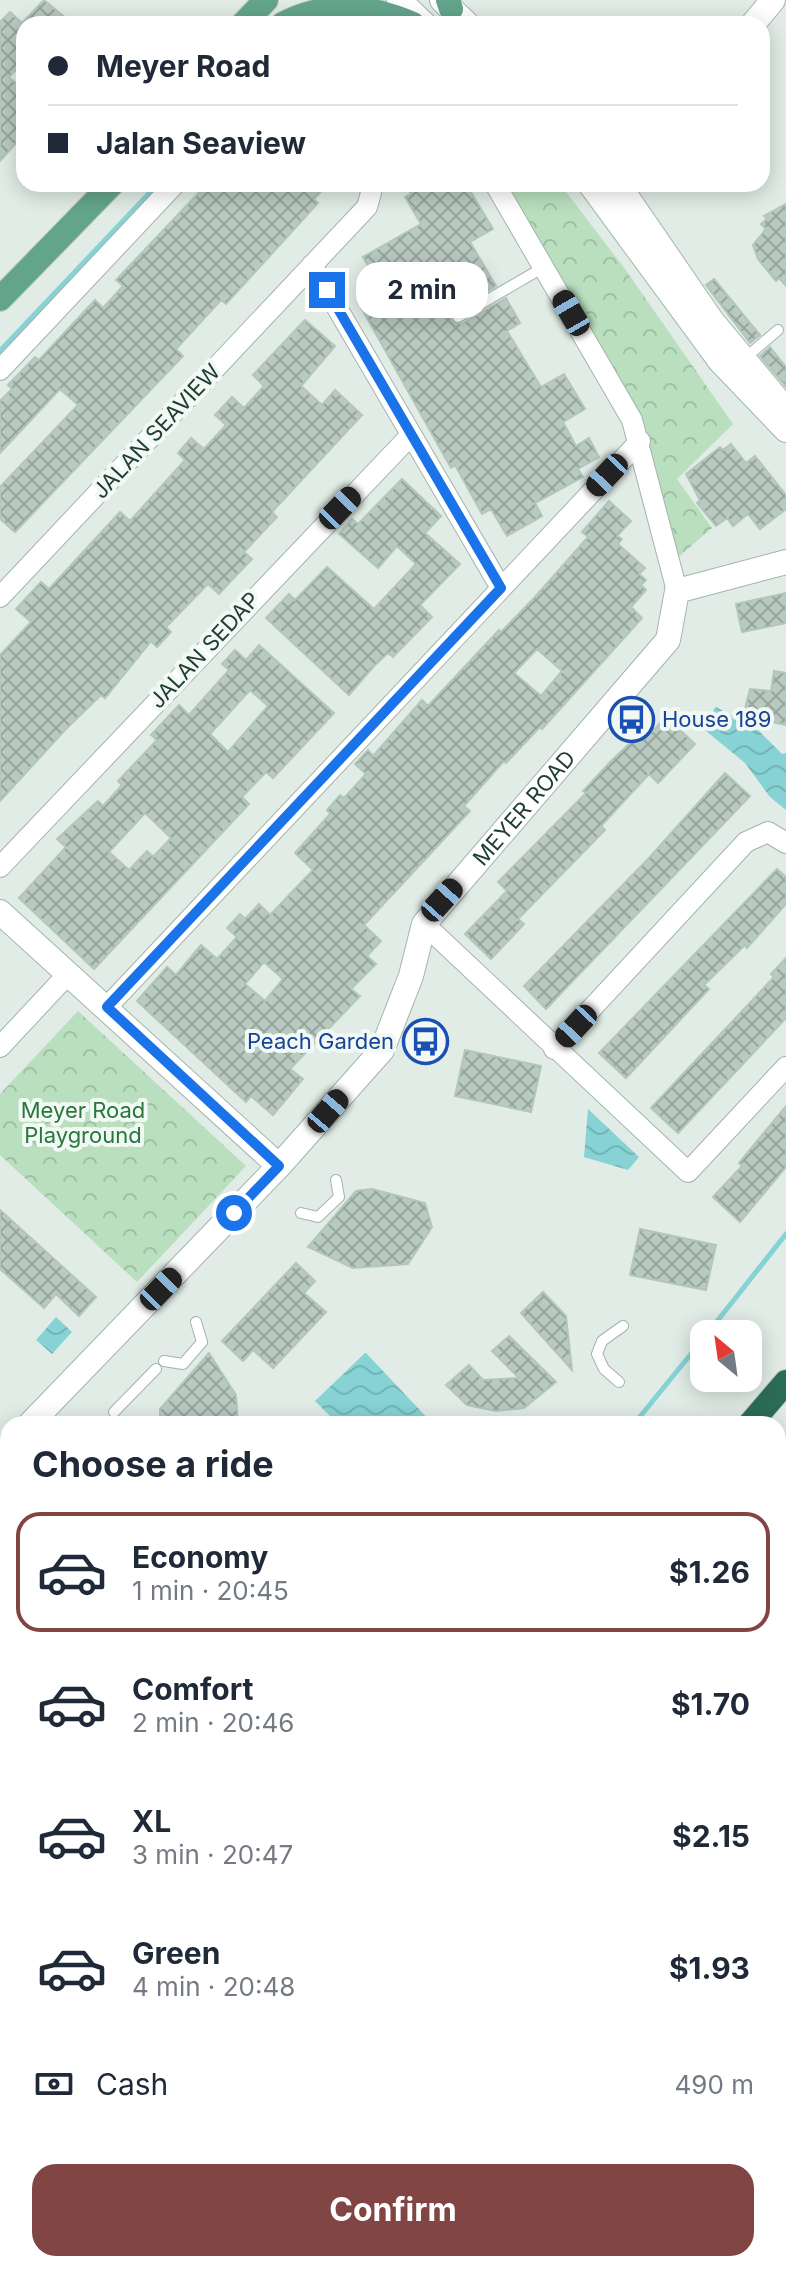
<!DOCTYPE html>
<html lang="en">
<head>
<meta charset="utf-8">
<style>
  :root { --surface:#fff; --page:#f6f6f7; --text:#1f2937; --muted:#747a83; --line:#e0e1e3; --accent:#814544 }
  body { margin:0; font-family:Inter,sans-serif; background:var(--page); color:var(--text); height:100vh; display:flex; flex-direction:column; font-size:30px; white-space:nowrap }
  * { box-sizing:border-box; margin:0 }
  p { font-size:26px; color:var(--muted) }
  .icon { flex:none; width:44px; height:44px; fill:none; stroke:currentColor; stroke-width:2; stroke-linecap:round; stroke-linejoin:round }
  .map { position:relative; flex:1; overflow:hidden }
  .sheet { position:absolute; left:0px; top:1416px; width:786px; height:856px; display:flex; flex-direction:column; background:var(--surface); border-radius:24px 24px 0 0; box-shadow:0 4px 20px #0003 }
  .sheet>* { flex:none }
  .top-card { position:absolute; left:16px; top:16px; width:754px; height:176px; border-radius:24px; box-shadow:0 4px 20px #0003; display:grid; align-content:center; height:176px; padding:0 32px; background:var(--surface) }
  .needle { width:52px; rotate:331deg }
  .fabs { position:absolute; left:690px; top:1320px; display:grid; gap:16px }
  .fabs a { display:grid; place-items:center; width:72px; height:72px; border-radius:16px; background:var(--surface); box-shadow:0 4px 20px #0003; font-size:40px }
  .end { position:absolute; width:36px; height:36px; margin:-18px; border:10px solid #1a73e8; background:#fff; box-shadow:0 0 0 4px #fff }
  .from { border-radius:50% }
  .bubble { position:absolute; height:56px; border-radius:24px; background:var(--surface); box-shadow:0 4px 20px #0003; font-size:26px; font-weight:700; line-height:56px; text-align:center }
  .car { position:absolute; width:24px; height:48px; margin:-24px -12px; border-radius:10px; box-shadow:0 0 6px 2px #0007; background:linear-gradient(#222 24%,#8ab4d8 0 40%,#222 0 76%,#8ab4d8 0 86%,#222 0) }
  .top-card b { display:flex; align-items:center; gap:28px; height:76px; font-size:30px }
  .top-card b+b { border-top:2px solid var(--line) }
  .top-card i { width:20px; height:20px; background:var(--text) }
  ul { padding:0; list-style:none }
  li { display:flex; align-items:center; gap:24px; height:120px; margin:0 16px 12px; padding:0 16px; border:4px solid transparent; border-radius:24px }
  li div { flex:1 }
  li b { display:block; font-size:30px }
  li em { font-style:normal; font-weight:700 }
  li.current { border-color:var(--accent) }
  li>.icon { width:72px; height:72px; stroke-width:1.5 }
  h2 { padding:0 32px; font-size:36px; line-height:96px }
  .pay { display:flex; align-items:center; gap:20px; height:88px; padding:0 32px; font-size:30px }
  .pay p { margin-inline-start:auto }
  .cta { display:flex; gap:16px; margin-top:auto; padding:16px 32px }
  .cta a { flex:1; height:92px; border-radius:24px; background:var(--accent); color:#fff; font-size:32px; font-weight:700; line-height:92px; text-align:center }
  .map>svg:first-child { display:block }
</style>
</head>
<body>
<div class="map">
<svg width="786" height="2272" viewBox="0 0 786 2272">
  <defs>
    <pattern id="forest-crowns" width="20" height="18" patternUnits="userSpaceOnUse" patternTransform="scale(2)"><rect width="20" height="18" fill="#b9dfbe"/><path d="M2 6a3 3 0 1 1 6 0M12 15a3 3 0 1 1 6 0" fill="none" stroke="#9fc0a4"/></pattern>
    <pattern id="water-waves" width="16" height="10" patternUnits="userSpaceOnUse" patternTransform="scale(2)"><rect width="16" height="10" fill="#86d2d4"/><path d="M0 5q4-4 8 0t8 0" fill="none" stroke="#73b5b6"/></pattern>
    <pattern id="building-cross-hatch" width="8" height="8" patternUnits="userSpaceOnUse" patternTransform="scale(2)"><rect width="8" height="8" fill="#b9cac1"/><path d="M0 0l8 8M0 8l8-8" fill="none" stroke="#96a59d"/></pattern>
  </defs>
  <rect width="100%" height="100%" fill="#e1ece6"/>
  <!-- forest -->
  <path fill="url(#forest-crowns)" d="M505,184h55l65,85 108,155 -56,55 35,49 -36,31 -30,-118z
    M78,1011l168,155 -109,116 -137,-127v-61z
    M786,1517v458l-8,5v-454z
    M786,2033v239h-351l12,-8h331v-226z
    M8,2186v78h350l-12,8h-346v-81z"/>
  <!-- garden -->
  <path fill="#b9dfbe" d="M8,1529v86l-8,-12v-69z
    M778,1739h8v79l-7,5z"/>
  <!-- water -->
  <path fill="url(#water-waves)" d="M716,707l43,24 23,23 4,-1v57l-16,-13 -25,-34 -45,-37z
    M588,1109l51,48 -11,13 -44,-13z
    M56,1317l16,15 -20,22 -16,-14z
    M365,1353h1l67,71h-95l-23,-23z"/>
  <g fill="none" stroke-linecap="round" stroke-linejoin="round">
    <!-- stream -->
    <path stroke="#86d2d4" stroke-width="5" d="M0,351l158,-167
      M707,1334l79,-100
      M634,1424l70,-86
      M0,2041l8,-5"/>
  </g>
  <!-- building -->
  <path fill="url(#building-cross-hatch)" stroke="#b3c6bc" stroke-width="2" fill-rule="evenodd" d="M44,0l29,24h-50l1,38 -15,15 15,13v58l-7,-6 -17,19v-139l10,-10 12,11z
    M207,184h121l-14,15 4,4 -92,101 -5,-4 -45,49 7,7 -168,176 -15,-13v-32l78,-82 -18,-16 -60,64v-52l12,-12 -4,-4 27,-28 4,3 56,-60 8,8 20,-22 -7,-6z
    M405,184h61l27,45 -23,13 26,44 -42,24 -3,10 10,4 45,-26 14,25 -13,8 34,56 23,-13 21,35 -22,13 13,24 13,-8 10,19 -21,12 5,8 -48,26 7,13 -35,20 -16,-27 -9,5 -27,-49 -4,3 -93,-166 23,-13 -18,-32 58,-33 -16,-27 6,-3z
    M786,204v82l-7,-8 -3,3 -18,-22 -5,-14 13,-16 -5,-5 6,-5 -3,-3z
    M714,279l46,56 -10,8 -44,-58z
    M305,320l30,26 -34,40 21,19 13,-15 27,25 -90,97 5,5 -33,35 8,7 -22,23 -11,12 -11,-10 -42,43 5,5 -14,15 -6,-6 -46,57 -4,-3 -36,35 -65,71v-146l31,-33 -15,-13 25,-27 8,7 71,-77 10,9 55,-61 -7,-7 13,-15 13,11 22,-24 -11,-10 17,-18 12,11 20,-22 -11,-11z
    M770,347l16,20v20l-26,-31z
    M731,444l15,19 9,-7 31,39v14l-26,20 -12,-15 -15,12 -6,-8 -11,8 -19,-23 3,-3 -14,-26 34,-27 3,3z
    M402,479l39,37 -16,17 35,31 -40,41 12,12 -39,40 -5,-4 -14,13 -25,29 -83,-77 23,-24 6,6 32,-33 47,42 42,-45 -19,-18 -19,22 -39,-34 13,-15 6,5z
    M609,501l22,20 -14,15 5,3 -4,5 27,24 -6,6 7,6 -5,5 5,5 -15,17 11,11 -100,111 -2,-2 -34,36 -2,-2 -40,45 6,5 -106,114 17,16 -14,15 9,8 -25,25 9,7 -70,73 13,10 -30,36 -22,-19 -5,6 -109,-101 30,-34 9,8 25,-30 16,14 20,-22 -10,-9 13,-14 5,5 14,-15 11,11 43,-45 -18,-17 35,-39 -3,-4 13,-15 4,3 22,-24 -11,-10 13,-14 5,6 49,-56 6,6 71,-76 2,2 34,-35 53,-60 -6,-5zM537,649l25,22 -21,25 -27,-23zM264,962l19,17 -18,22 -20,-17z
    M786,593v30l-44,9 -6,-28z
    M259,645l75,68 -61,65 -7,-6 -24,25 7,7 -155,165 -75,-71 47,-51 -9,-8 41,-38 5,5 19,-21 -4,-4 39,-41 -6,-5 28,-30 10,10 40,-45 -7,-6 13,-14 11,10zM250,690l18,16 -40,46 -18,-18zM145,813l26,25 -18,19 -6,-6 -18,19 -20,-18z
    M774,671l12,2v52l-43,-9 7,-27 21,2z
    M666,717l29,27 -37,39 -9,-9 -48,52 4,4 -87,89 6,5 -33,35 -26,-25 42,-43 -9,-9 88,-89 -3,-2 29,-31 28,-26 5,5z
    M725,773l25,23 -204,213 -22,-23 125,-128z
    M777,869l9,8v27l-39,44 -2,-3 -41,40 5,4 -83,89 -27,-25z
    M786,958v60l-108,115 -27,-25 123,-131 -3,-3z
    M465,1050l76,16 -10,46 -76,-16z
    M786,1106v61l-46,55 -27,-25 29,-31 -3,-3z
    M372,1189l53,14 7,24 -24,37 -55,4 -45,-21 48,-56z
    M0,1210l96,87 -17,19 -23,-22 -12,14 -44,-39z
    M640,1229l76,16 -10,45 -76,-15z
    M296,1263l19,18 -11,12 22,19 -53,56 -20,-18 -10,11 -21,-20z
    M543,1292l23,24 6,54 -51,-57z
    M509,1336l47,46 -32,26 -28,3 -29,-6 -21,-20 23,-20 14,15 36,-2 -27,-27z
    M209,1353l27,42 2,29h-78v-15z"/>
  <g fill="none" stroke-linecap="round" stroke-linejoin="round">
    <defs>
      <path id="service" d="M458,317l86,-50
        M744,359l34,-29
        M301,1213l17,4 21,-20 -3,-17
        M164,1361l19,3 19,-22 -6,-20
        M619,1382l-15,-13 -7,-15 5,-13 21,-15
        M114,1412l42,-43"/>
      <path id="minor" d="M495,184l137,236 45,171
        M312,265l189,323
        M0,370l175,-186
        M0,597l367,-390 4,-14 -2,-9
        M0,867l411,-432
        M424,924l264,248 98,-105
        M107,1007l533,-566
        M0,1047l68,-73
        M554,1049l192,-207 22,-10 18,11
        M778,1635l8,-9
        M0,2219l8,-5"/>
      <g id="tertiary">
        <path d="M753,24l20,-24"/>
        <path d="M0,912l279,254"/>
        <path id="s1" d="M30,1424l249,-258 103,-116 29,-74 13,-52 244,-284 9,-49 109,-29"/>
        <path d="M0,1455l8,-8"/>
      </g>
      <path id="secondary" d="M399,0l25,24
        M442,0l25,24
        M590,184l130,177 66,69
        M618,184l94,137 74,89"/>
      <path id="primary" d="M448,0l3,9
        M243,24l23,-24
        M283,24c44,-23 87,-19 130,0
        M0,299l112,-115"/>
      <path id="motorway" d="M750,1424l36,-42
        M778,1470l8,-9
        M778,1512l8,-8
        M0,2114l8,-5
        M0,2169l8,-5"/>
    </defs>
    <!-- service casing -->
    <use href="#service" stroke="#a3b4ad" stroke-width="12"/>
    <!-- minor casing -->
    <use href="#minor" stroke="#a3b4ad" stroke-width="22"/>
    <!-- tertiary casing -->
    <use href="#tertiary" stroke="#a3b4ad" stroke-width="26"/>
    <!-- secondary casing -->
    <use href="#secondary" stroke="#9fb9ad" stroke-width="26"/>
    <!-- primary casing -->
    <use href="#primary" stroke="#c1c9c6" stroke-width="26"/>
    <!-- motorway casing -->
    <use href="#motorway" stroke="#c1c9c6" stroke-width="26"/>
    <!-- service -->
    <use href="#service" stroke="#fff" stroke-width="10"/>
    <!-- minor -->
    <use href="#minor" stroke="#fff" stroke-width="20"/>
    <!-- tertiary -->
    <use href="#tertiary" stroke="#fff" stroke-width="24"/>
    <!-- secondary -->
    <use href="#secondary" stroke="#fff" stroke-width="24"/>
    <!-- primary -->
    <use href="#primary" stroke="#63a48c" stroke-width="24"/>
    <!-- motorway -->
    <use href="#motorway" stroke="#2b6c57" stroke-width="24"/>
  </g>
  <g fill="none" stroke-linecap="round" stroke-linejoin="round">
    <!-- route -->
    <path stroke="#1a73e8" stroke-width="10" d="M234,1213l45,-47 -172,-159 394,-419 -174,-298"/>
  </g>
  <!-- icons -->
  <defs>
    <symbol id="bus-ring" viewBox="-11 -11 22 22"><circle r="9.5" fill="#f2f9f4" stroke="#1a4fb4" stroke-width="1.5"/><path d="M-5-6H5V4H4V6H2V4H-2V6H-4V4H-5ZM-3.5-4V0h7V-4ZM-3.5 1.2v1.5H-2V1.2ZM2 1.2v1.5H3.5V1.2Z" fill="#1a4fb4"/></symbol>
  </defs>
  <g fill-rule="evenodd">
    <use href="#bus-ring" x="606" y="694" width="51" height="51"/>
    <use href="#bus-ring" x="400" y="1016" width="51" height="51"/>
  </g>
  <g text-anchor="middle" stroke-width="8" stroke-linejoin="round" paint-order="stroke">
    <!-- street labels -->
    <g font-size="22" fill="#203e33" stroke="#f2f9f4">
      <text transform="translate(156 431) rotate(-47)" y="8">JALAN SEAVIEW</text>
      <text transform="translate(204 650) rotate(-47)" y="8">JALAN SEDAP</text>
      <text dy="8" stroke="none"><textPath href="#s1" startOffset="800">MEYER ROAD</textPath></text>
    </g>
    <!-- transit labels -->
    <g font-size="22" fill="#164399" stroke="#f2f9f4" text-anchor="start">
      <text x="662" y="727">House 189</text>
      <text x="394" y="1049" text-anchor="end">Peach Garden</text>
    </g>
    <!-- park labels -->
    <g font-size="22" fill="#28773d" stroke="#f2f9f4">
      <text x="83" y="1118">Meyer Road<tspan x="83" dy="25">Playground</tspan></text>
    </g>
  </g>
</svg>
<div class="fabs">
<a><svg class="needle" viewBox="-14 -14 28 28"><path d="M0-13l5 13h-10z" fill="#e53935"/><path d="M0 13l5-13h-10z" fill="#747a83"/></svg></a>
</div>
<i class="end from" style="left:234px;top:1213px"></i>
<i class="end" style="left:327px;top:290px"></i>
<div class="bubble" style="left:356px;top:262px;width:132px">2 min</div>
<i class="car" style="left:571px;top:313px;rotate:330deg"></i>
<i class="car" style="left:607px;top:475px;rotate:223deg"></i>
<i class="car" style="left:340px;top:508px;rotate:44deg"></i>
<i class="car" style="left:442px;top:900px;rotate:42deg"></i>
<i class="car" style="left:576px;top:1026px;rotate:223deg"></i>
<i class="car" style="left:328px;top:1111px;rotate:41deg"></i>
<i class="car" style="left:161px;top:1289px;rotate:44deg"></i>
<div class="top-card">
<b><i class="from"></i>Meyer Road</b>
<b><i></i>Jalan Seaview</b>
</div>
<section class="sheet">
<h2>Choose a ride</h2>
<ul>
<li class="current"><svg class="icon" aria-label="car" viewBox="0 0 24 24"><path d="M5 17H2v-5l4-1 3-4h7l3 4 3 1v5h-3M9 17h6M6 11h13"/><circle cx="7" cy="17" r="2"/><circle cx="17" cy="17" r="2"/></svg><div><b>Economy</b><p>1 min · 20:45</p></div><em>$1.26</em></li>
<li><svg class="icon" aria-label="car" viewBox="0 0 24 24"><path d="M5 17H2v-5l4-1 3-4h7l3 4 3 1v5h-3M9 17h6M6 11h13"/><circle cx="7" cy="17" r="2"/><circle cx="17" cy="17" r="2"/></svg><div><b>Comfort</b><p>2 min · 20:46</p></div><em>$1.70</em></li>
<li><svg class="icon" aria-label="car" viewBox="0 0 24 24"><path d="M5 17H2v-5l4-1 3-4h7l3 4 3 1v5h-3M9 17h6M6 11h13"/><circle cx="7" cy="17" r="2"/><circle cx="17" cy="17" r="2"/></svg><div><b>XL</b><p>3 min · 20:47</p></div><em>$2.15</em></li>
<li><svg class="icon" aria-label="car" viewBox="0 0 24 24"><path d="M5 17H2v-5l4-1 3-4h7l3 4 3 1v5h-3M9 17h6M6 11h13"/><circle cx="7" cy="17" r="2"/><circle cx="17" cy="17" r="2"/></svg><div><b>Green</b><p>4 min · 20:48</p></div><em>$1.93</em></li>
</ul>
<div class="pay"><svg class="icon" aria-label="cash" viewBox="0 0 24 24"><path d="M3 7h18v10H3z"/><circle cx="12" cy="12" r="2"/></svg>Cash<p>490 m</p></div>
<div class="cta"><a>Confirm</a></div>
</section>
</div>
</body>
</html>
